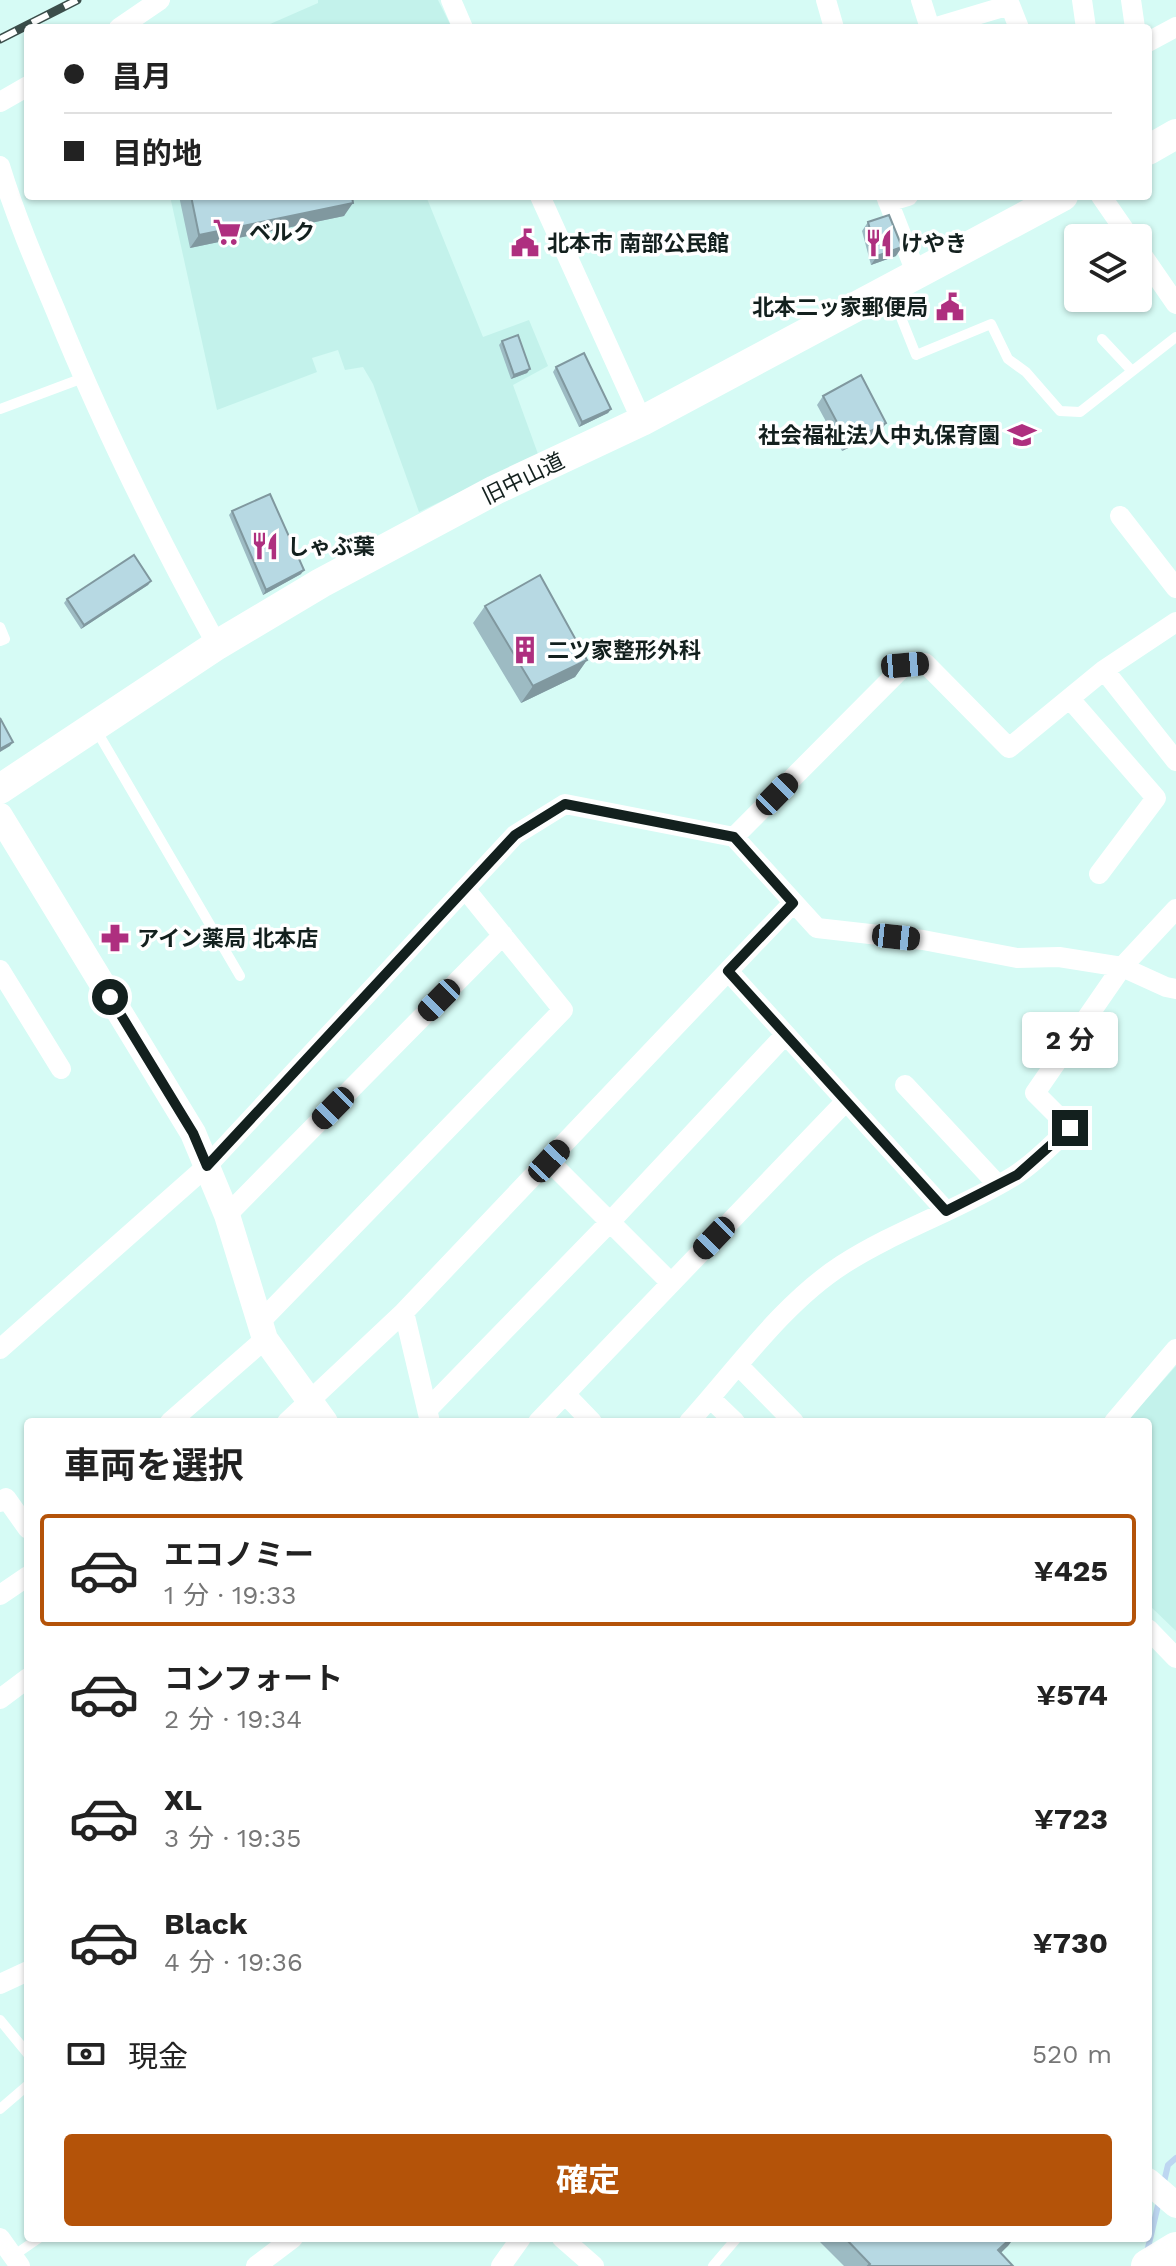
<!DOCTYPE html>
<html lang="ja">
<head>
<meta charset="utf-8">
<style>
  :root { --surface:#fff; --page:#f6f6f6; --text:#222; --muted:#767676; --line:#e0e0e0; --accent:#b45309 }
  body { margin:0; font-family:"Work Sans","Noto Sans JP",sans-serif; background:var(--page); color:var(--text); height:100vh; display:flex; flex-direction:column; font-size:30px; white-space:nowrap }
  * { box-sizing:border-box; margin:0 }
  p { font-size:26px; color:var(--muted) }
  .icon { flex:none; width:44px; height:44px; fill:none; stroke:currentColor; stroke-width:2; stroke-linecap:round; stroke-linejoin:round }
  .map { position:relative; flex:1; overflow:hidden }
  .sheet { position:absolute; left:24px; top:1418px; width:1128px; height:824px; display:flex; flex-direction:column; background:var(--surface); border-radius:8px; box-shadow:0 2px 6px #0004 }
  .sheet>* { flex:none }
  .hud { position:absolute; left:24px; top:24px; width:1128px; height:176px; border-radius:8px; box-shadow:0 2px 6px #0004; display:grid; align-content:center; height:176px; padding:0 40px; background:var(--surface) }
  .fabs { position:absolute; left:1064px; top:224px; display:grid; gap:16px }
  .fabs a { display:grid; place-items:center; width:88px; height:88px; border-radius:8px; background:var(--surface); box-shadow:0 2px 6px #0004; font-size:40px }
  .end { position:absolute; width:36px; height:36px; margin:-18px; border:10px solid #13201e; background:#fff; box-shadow:0 0 0 4px #fff }
  .from { border-radius:50% }
  .bubble { position:absolute; height:56px; border-radius:8px; background:var(--surface); box-shadow:0 2px 6px #0004; font-size:26px; font-weight:700; line-height:56px; text-align:center }
  .car { position:absolute; width:24px; height:48px; margin:-24px -12px; border-radius:10px; box-shadow:0 0 6px 2px #0007; background:linear-gradient(#222 24%,#8ab4d8 0 40%,#222 0 76%,#8ab4d8 0 86%,#222 0) }
  .hud b { display:flex; align-items:center; gap:28px; height:76px; font-size:30px }
  .hud b+b { border-top:2px solid var(--line) }
  .hud i { width:20px; height:20px; background:var(--text) }
  ul { padding:0; list-style:none }
  li { display:flex; align-items:center; gap:24px; height:112px; margin:0 16px 12px; padding:0 24px; border:4px solid transparent; border-radius:8px }
  li div { flex:1 }
  li b { display:block; font-size:30px }
  li em { font-style:normal; font-weight:700 }
  li.current { border-color:var(--accent) }
  li>.icon { width:72px; height:72px; stroke-width:1.5 }
  h2 { padding:0 40px; font-size:36px; line-height:96px }
  .pay { display:flex; align-items:center; gap:20px; height:88px; padding:0 40px; font-size:30px }
  .pay p { margin-inline-start:auto }
  .primary-button { display:flex; gap:16px; margin-top:auto; padding:16px 40px }
  .primary-button a { flex:1; height:92px; border-radius:8px; background:var(--accent); color:#fff; font-size:32px; font-weight:700; line-height:92px; text-align:center }
  .map>svg:first-child { display:block }
</style>
</head>
<body>
<div class="map">
<svg width="1176" height="2266" viewBox="0 0 1176 2266">
  <rect width="100%" height="100%" fill="#d6fbf5"/>
  <!-- built -->
  <path fill="#c3f2eb" d="M318,0h120l14,28h-191l57,-25z
    M170,196h256l57,141 46,-17 19,46 -35,19 25,69 -119,58 -46,-128 -10,-17 -18,3 -7,-20 -26,8 5,14 -100,38z
    M1176,1366v265l-28,-27v-182h-22z"/>
  <g fill="none" stroke-linecap="round" stroke-linejoin="round">
    <!-- stream -->
    <path stroke="#bdd6f1" stroke-width="6" d="M1163,2186l5,-21 8,-7
      M1147,2252l12,-51"/>
    <!-- service -->
    <path stroke="#fff" stroke-width="10" d="M890,290l26,65 75,-31 17,35 18,13 34,39 20,1 96,-75
      M1102,339l30,32
      M0,409l83,-31
      M0,627l5,12 -5,2
      M95,728l145,248
      M0,2020l28,34
      M0,2109l28,-24
      M13,2256l26,-18
      M713,2266l23,-27"/>
    <!-- minor -->
    <path stroke="#fff" stroke-width="20" d="M451,0l12,28
      M826,0l8,28
      M921,0l9,28
      M1082,0l4,28
      M1131,0l4,28
      M119,28l41,-28
      M933,28l77,-23 9,23
      M1148,42l28,-15
      M0,102l28,-16
      M0,166c15,49 35,96 55,143 47,116 102,227 162,336
      M540,196l102,225
      M886,196l31,79
      M1101,196l29,42
      M888,202l20,-6
      M1138,249l38,55
      M1120,516l56,72
      M1104,670l72,91
      M1070,699l86,99 -57,76
      M734,837l171,-172 20,-2 84,85 95,-78 72,-48
      M0,970l61,99
      M728,971l65,-68
      M905,1085l93,100
      M549,1161l122,122
      M227,1215l276,-280
      M258,1324l305,-314 -97,-120
      M0,1349l207,-183 308,-331 50,-31 169,33 83,91 106,12 94,18 42,-1 63,10 44,20 10,2
      M739,1366l55,56
      M565,1394l27,28
      M710,1398l25,24
      M427,1410l183,-188 174,-186
      M170,1422l95,-83
      M287,1422l117,-110
      M430,1422l-26,-110 324,-341 218,240
      M538,1422l307,-320
      M689,1422c47,-52 94,-119 153,-157 54,-35 117,-55 172,-89 20,-12 38,-32 56,-48l-35,-35 87,-126 54,-58
      M1114,1422l62,-73
      M0,1502l6,-4 22,31
      M0,1595l28,-19
      M1148,1629l28,29
      M0,1699l28,-21
      M0,1984l28,-13
      M0,2238l20,28
      M562,2238l32,28
      M256,2266l37,-28
      M501,2266l20,-28"/>
    <!-- tertiary -->
    <path stroke="#fff" stroke-width="26" d="M0,816l193,317 34,82 38,124 60,83
      M1148,2181l28,24"/>
    <!-- secondary -->
    <path stroke="#fff" stroke-width="30" d="M1148,150l28,-16
      M0,789l217,-144 104,-62 174,-93 147,-69 421,-225"/>
    <!-- trunk -->
    <path stroke="#fff" stroke-width="34" d="M1148,2266l28,-17"/>
    <defs>
      <path id="rail" d="M0,39l77,-39"/>
    </defs>
    <!-- rail casing -->
    <use href="#rail" stroke="#3b4d4a" stroke-width="9"/>
    <!-- rail -->
    <use href="#rail" stroke="#fff" stroke-width="6" stroke-dasharray="18" stroke-linecap="butt"/>
  </g>
  <!-- wall -->
  <path fill="#9dbbc3" d="M179,196h173l-8,20 -154,32z
    M868,222l28,34 -25,9 -9,-34z
    M502,341l28,28 -3,4 -16,6 -12,-34z
    M556,367l55,42 -3,4 -29,14 -26,-55z
    M823,396l63,27 -6,9 -38,19 -25,-46z
    M232,511l69,63 -38,21 -34,-80z
    M151,581l-3,4 -67,44 -17,-26 3,-4z
    M485,606l102,54 -12,17 -54,26 -48,-80z
    M816,2238h198l-13,15 12,13h-169z"/>
  <!-- shaded-wall -->
  <path fill="#80989f" d="M353,203l-9,13 -154,32 9,-13z
    M902,247l-6,9 -25,9 6,-9z
    M530,369l-3,4 -16,6 3,-4z
    M611,409l-3,4 -29,14 3,-5z
    M886,423l-6,9 -38,19 6,-8z
    M304,570l-3,4 -38,21 3,-5z
    M151,581l-3,4 -67,44 3,-4z
    M587,660l-12,17 -54,26 12,-17z
    M13,742l-3,4 -10,6v-3z
    M1011,2238h3l-6,8 -21,20 11,-16z"/>
  <!-- building -->
  <path fill="#b7d9e3" stroke="#80989f" stroke-width="2" d="M191,196h161l1,7 -154,32z
    M889,215l13,32 -25,9 -9,-34z
    M518,335l12,34 -16,6 -12,-34z
    M584,353l27,56 -29,13 -26,-55z
    M861,375l25,48 -38,20 -25,-47z
    M270,494l34,76 -38,20 -34,-79z
    M134,555l17,26 -67,44 -17,-26z
    M540,575l47,85 -54,26 -48,-80z
    M0,718l13,24 -13,7z
    M845,2238h166l-13,12 15,16h-145l2,-2z"/>
  <g fill="none" stroke-linecap="round" stroke-linejoin="round">
    <!-- route -->
    <path stroke="#13201e" stroke-width="10" d="M110,997l83,136 14,33 308,-331 50,-31 169,33 59,66 -65,68 218,240 71,-36 53,-47"/>
  </g>
  <!-- icons -->
  <defs>
    <symbol id="supermarket-bare" viewBox="-9 -9 18 18"><path d="M-6-5.5h2.5l.6 2H6L4.5 2H-2.5L-4.4-4H-6ZM-1.5 3.2a1.3 1.3 0 1 0 .1 0ZM3 3.2a1.3 1.3 0 1 0 .1 0Z" fill="#ae2f7f" stroke="#fff" stroke-width="2.5" paint-order="stroke"/></symbol>
    <symbol id="civic-bare" viewBox="-9 -9 18 18"><path d="M-.6-6.5H3V-4.5H.6V-3L4-1V1h2V6H-6V1h2V-1L-.6-3ZM-1.2 2.5V6h2.4V2.5Z" fill="#ae2f7f" stroke="#fff" stroke-width="2.5" paint-order="stroke"/></symbol>
    <symbol id="restaurant-bare" viewBox="-9 -9 18 18"><path d="M-5-6h1v4h1v-4h1v4h1v-4h1v5L-1.5 .5V6h-2V.5L-5-1ZM5-6V6H3V1.5H1.5Q1.5-4 5-6Z" fill="#ae2f7f" stroke="#fff" stroke-width="2.5" paint-order="stroke"/></symbol>
    <symbol id="school-bare" viewBox="-9 -9 18 18"><path d="M0-5L7-2L0 1L-7-2ZM-4 1L0 2.5L4 1V4Q0 6-4 4Z" fill="#ae2f7f" stroke="#fff" stroke-width="2.5" paint-order="stroke"/></symbol>
    <symbol id="building-bare" viewBox="-9 -9 18 18"><path d="M-4-6H4V6H1V3H-1V6H-4ZM-2.5-4.3h1.7v1.8h-1.7ZM.8-4.3h1.7v1.8H.8ZM-2.5-1h1.7V.8h-1.7ZM.8-1h1.7V.8H.8Z" fill="#ae2f7f" stroke="#fff" stroke-width="2.5" paint-order="stroke"/></symbol>
    <symbol id="pharmacy-bare" viewBox="-9 -9 18 18"><path d="M-2-6h4v4h4v4h-4v4h-4v-4h-4v-4h4Z" fill="#ae2f7f" stroke="#fff" stroke-width="2.5" paint-order="stroke"/></symbol>
  </defs>
  <g fill-rule="evenodd">
    <use href="#supermarket-bare" x="207" y="212" width="40" height="40"/>
    <use href="#civic-bare" x="505" y="223" width="40" height="40"/>
    <use href="#restaurant-bare" x="859" y="223" width="40" height="40"/>
    <use href="#civic-bare" x="930" y="287" width="40" height="40"/>
    <use href="#school-bare" x="1002" y="415" width="40" height="40"/>
    <use href="#restaurant-bare" x="245" y="526" width="40" height="40"/>
    <use href="#building-bare" x="505" y="630" width="40" height="40"/>
    <use href="#pharmacy-bare" x="95" y="918" width="40" height="40"/>
  </g>
  <g text-anchor="middle" stroke-width="7" stroke-linejoin="round" paint-order="stroke">
    <!-- poi labels -->
    <g font-size="22" font-weight="bold" fill="#13201e" stroke="#fff" text-anchor="start">
      <text x="249" y="240">ベルク</text>
      <text x="547" y="251">北本市 南部公民館</text>
      <text x="901" y="251">けやき</text>
      <text x="928" y="315" text-anchor="end">北本二ッ家郵便局</text>
      <text x="1000" y="443" text-anchor="end">社会福祉法人中丸保育園</text>
      <text x="287" y="554">しゃぶ葉</text>
      <text x="547" y="658">二ツ家整形外科</text>
      <text x="137" y="946">アイン薬局 北本店</text>
    </g>
    <!-- street labels -->
    <g font-size="22" fill="#13201e" stroke="#fff">
      <text transform="translate(523 478) rotate(-26)" y="8">旧中山道</text>
    </g>
  </g>
</svg>
<div class="fabs">
<a><svg class="icon" aria-label="layers" viewBox="0 0 24 24"><path d="M12 4l9 5-9 5-9-5zM3 14l9 5 9-5"/></svg></a>
</div>
<i class="end from" style="left:110px;top:997px"></i>
<i class="end" style="left:1070px;top:1128px"></i>
<div class="bubble" style="left:1022px;top:1012px;width:96px">2 分</div>
<i class="car" style="left:905px;top:665px;rotate:85deg"></i>
<i class="car" style="left:777px;top:794px;rotate:45deg"></i>
<i class="car" style="left:896px;top:937px;rotate:96deg"></i>
<i class="car" style="left:439px;top:1000px;rotate:225deg"></i>
<i class="car" style="left:333px;top:1108px;rotate:225deg"></i>
<i class="car" style="left:549px;top:1161px;rotate:43deg"></i>
<i class="car" style="left:714px;top:1238px;rotate:224deg"></i>
<div class="hud">
<b><i class="from"></i>昌月</b>
<b><i></i>目的地</b>
</div>
<section class="sheet">
<h2>車両を選択</h2>
<ul>
<li class="current"><svg class="icon" aria-label="car" viewBox="0 0 24 24"><path d="M5 17H2v-5l4-1 3-4h7l3 4 3 1v5h-3M9 17h6M6 11h13"/><circle cx="7" cy="17" r="2"/><circle cx="17" cy="17" r="2"/></svg><div><b>エコノミー</b><p>1 分 · 19:33</p></div><em>¥425</em></li>
<li><svg class="icon" aria-label="car" viewBox="0 0 24 24"><path d="M5 17H2v-5l4-1 3-4h7l3 4 3 1v5h-3M9 17h6M6 11h13"/><circle cx="7" cy="17" r="2"/><circle cx="17" cy="17" r="2"/></svg><div><b>コンフォート</b><p>2 分 · 19:34</p></div><em>¥574</em></li>
<li><svg class="icon" aria-label="car" viewBox="0 0 24 24"><path d="M5 17H2v-5l4-1 3-4h7l3 4 3 1v5h-3M9 17h6M6 11h13"/><circle cx="7" cy="17" r="2"/><circle cx="17" cy="17" r="2"/></svg><div><b>XL</b><p>3 分 · 19:35</p></div><em>¥723</em></li>
<li><svg class="icon" aria-label="car" viewBox="0 0 24 24"><path d="M5 17H2v-5l4-1 3-4h7l3 4 3 1v5h-3M9 17h6M6 11h13"/><circle cx="7" cy="17" r="2"/><circle cx="17" cy="17" r="2"/></svg><div><b>Black</b><p>4 分 · 19:36</p></div><em>¥730</em></li>
</ul>
<div class="pay"><svg class="icon" aria-label="cash" viewBox="0 0 24 24"><path d="M3 7h18v10H3z"/><circle cx="12" cy="12" r="2"/></svg>現金<p>520 m</p></div>
<div class="primary-button"><a>確定</a></div>
</section>
</div>
</body>
</html>
